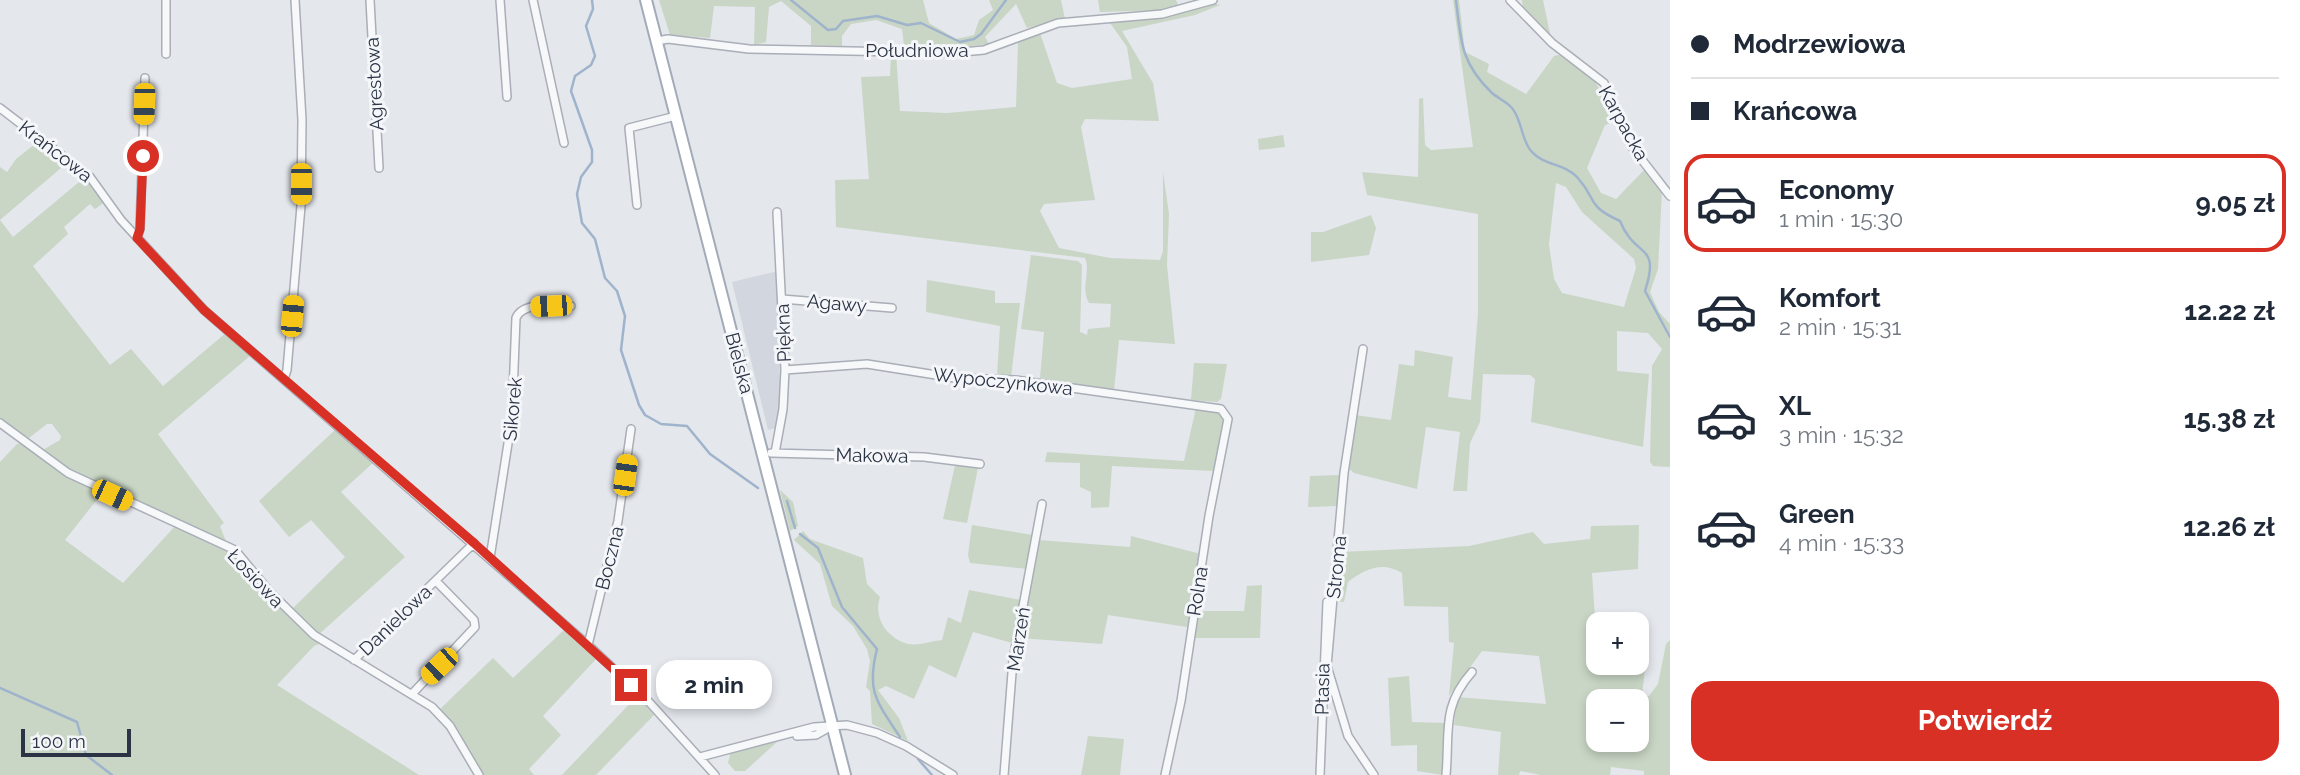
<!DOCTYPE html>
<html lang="pl">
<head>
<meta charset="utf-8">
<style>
  :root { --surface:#fff; --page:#f6f6f7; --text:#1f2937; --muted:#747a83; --line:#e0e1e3; --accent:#d93025 }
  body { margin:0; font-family:Raleway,sans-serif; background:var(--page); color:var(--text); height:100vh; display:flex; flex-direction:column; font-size:26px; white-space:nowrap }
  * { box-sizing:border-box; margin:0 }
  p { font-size:23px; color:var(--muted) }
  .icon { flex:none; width:38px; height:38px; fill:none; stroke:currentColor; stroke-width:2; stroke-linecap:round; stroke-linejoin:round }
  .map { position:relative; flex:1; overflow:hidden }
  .sheet { display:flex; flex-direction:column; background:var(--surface); width:630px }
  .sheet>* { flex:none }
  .banner { display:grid; align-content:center; height:154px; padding:0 21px; background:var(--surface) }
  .tools { position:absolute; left:1586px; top:612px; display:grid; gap:14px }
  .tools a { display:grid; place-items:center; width:63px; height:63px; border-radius:14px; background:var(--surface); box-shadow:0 4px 10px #0003; font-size:35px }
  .scale { position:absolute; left:21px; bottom:18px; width:110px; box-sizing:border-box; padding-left:7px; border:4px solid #2b3445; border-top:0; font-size:19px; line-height:24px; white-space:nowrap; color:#2b3445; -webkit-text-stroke:5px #f4f6f9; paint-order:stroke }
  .end { position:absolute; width:32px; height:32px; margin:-16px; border:9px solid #d93025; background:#fff; box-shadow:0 0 0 4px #fff }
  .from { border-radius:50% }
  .bubble { position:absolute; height:49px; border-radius:21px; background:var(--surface); box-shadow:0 4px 10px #0003; font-size:23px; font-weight:700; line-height:49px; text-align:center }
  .car { position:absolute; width:21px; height:42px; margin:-21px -10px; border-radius:9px; box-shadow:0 0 5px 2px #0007; background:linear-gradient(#f5c518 24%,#345 0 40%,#f5c518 0 76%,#345 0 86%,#f5c518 0) }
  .banner b { display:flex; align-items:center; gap:24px; height:66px; font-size:26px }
  .banner b+b { border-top:2px solid var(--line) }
  .banner i { width:18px; height:18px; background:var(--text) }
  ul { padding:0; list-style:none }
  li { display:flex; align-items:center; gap:21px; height:98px; margin:0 14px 10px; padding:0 7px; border:4px solid transparent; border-radius:21px }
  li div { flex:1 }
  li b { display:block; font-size:26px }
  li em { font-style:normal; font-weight:700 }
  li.selected { border-color:var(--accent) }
  li>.icon { width:63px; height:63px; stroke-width:1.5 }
  .cta { display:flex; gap:14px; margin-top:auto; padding:14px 21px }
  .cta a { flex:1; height:80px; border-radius:21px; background:var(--accent); color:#fff; font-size:28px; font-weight:700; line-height:80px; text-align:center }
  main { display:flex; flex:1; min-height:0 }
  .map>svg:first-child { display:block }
</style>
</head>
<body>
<main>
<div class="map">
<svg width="1670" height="775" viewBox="0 0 1670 775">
  <rect width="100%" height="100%" fill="#e4e7ec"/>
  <!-- built -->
  <path fill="#d2d6de" d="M778,271l2,131 -4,26 -8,2 -36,-148z"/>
  <!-- green -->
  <path fill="#c9d6c5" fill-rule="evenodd" d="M659,0h264l6,23 27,16 18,-4 5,-15 14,-10 -4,-10h72l4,19 -38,9 -11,-24 -31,33 4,7 -38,4 -47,-3 -2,-16 -26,-9 -25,4 -9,12v10l-31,-1v-19l-30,-25 -12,6 -3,35 -12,3 1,-38 -41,-1 -4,32 -40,-3z
    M1098,0h78l2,5 -15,5 -63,2z
    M1453,0h6l6,52 24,12 -2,8 39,22 28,-38 5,-1 35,25 24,41 -13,4 -18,43 14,25 15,6 30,-31 16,22 -4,79 -8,23 9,20 11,12v143l-17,-1 -3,-4 2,-96 10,-17 -14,-16 -31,-2v40l32,3 -6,73 -112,-25 4,-43 -5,-4 -47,-1 -3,48 -10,21 -3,48h-14l7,-59 -34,-5 -9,62 -63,-16 -7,-6 8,-52 36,5 8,-56 15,2 1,-16 38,7 -5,40 23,3 7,-87v-99l-111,-19 -5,-23 56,5 1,-78 4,-1 2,47 6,5 42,-3zM1556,183l10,4 16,25 52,47 2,9 -12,39 -62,-14 -8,-14 -5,-35z
    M1522,0h21l8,38 -28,-30z
    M1212,3l8,2 -25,10 -73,16 31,52 6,38 -74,-2 -4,8 14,73 -51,4 -4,7 19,37 51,10 50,2 3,-9v-79l6,42 -2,51 8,79 -56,-4 -5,51 -74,-13 4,-46 -23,-3 10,-74 47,6 4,4 -2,67 7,3 1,-6 22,-2 1,-23 -22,-1c-9,-15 2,-30 -4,-45l-249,-31 -1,-47 34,-1 -8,-102 29,-1 1,-23h5l4,58 47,2 69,-6 2,-64 22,-10 17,50 15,5 60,-9 -5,-32 -19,-27z
    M1283,135l2,12 -26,3 -1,-11z
    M40,140l28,22 -68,58 13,17 72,-60 20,25 -10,7 -5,-5 -26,23 4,7 -35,32 77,99 21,-16 32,37 64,-54 24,23 -93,79 66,89 -4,3 7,18 -158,-72 -28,-21 19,-11 1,-4 -9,-12h-5l-18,14 -29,-18v-253l7,5 9,-13z
    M1371,215l5,13 -7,27 -58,7v-30h12z
    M927,280l68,11v12h25l-9,74 -14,-1 3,-50 -74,-14z
    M1194,363l33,1 -6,35 -4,3 -26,-2z
    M1196,408l21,3 7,10 -11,50 -101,-5 -3,41 -18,1v-16l-11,-5v-24l-35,-1 2,-10 137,9z
    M336,429l38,33 -33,30 64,65 -88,79 -26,-26 54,-53 -34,-37 -22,17 -30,-36z
    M25,442l78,50 -38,48 58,43 53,-58 56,26 52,60 35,33 -5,2 -37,39 142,90h-419v-313l17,-18z
    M956,461l22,7 -11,55 -24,-4z
    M1339,475l3,5 -5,26 -29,1 2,-31z
    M780,490l13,12 5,24 -8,5z
    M972,525l61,10 -5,34 -58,-6 -2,-8z
    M1639,525l-1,44 -46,4 6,90h38v-35l7,-1 5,12 -6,57h7l9,-12 8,-40 4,-4v135h-26v-4l-33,-4 -1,8h-69l-21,-4 -1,4h-21l3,-43 -47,-7 3,-28 89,7 -7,-48 -57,-5 -33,45 5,-53 -5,-1 -1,-35 -44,-1 -2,-33c-20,-12 -37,-4 -54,9l-4,20 -8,-1 5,-49 128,-6 64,-14 11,12 46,-5 1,-13zM1598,702h38v38h-38z
    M803,531l7,8 53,19 4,26 13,13c-7,21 7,41 28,47 9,2 24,-3 34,-4l6,-23 13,6 8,-33 52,10 -9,43 -39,-11 -17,46 -27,-13 -15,34 -28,-13 -8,4 21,28 9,23 -36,-17 -2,-33 -4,-4 4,-26 -3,-12 -14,-23 -21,-20 -12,-42 -26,-24z
    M1131,536l70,18 -14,73 -79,-12 -6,29 -83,-6 19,-98 92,7z
    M1262,585l-2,53h-68l5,-27h47l3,-25z
    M565,629l32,29 -54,58 18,19 -32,34 5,6h-55l-41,-64 55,-53 20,20z
    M1409,676l3,46 35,1 -4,52 -26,-4v-26l-26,1 -3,-68z
    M637,696l17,19 -58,60h-34z
    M1088,736l36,3 -4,36h-39z
    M777,742l-32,29h-10l-7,-8 3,-12z"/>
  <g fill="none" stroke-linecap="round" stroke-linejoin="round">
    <!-- stream -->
    <path stroke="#9fb4cc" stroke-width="2.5" d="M592,0l1,9 -7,17 9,30 -4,9 -16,11 -4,15 21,59v12l-11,15 -4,17 5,29 13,16 10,39 12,13 8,25 -4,34 18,55 6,10 16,9 26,2 23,28 48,34
      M791,0l37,30 8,-1 7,-8 34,-5 30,9 14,-2 39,19 14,-3 7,-5 25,-34
      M1456,0c5,40 4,62 35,92 6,6 15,9 21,16 10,12 9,31 19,43 13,15 33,12 46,26 21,23 8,28 43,44 15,38 41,21 25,70l25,46
      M787,501l8,27
      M800,534l18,14 24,59 35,42c-11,43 0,53 23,88
      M0,688l77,34 9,33 26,20
      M918,759l14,16"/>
    <defs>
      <path id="minor" d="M166,0v54
        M370,0l9,168
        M500,0l7,97
        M533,0l31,143
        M1510,0l42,43 52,40 28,64 38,49
        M657,41l11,-2 81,10 202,4 33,-3 74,-27 104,-9 51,-14
        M0,108l90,69 31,43 83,90 384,335 62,58 65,72
        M637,205l-8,-77 47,-12
        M137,238l3,-9 5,-151
        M782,299l110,9
        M1363,349l-19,124 -17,193 21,70 26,39
        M785,370l82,-6 88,14 60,2 206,29 7,10 -19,97 -28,185 -16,74
        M284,379l3,-9 14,-164 1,-86 -7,-120
        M0,423l68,50 167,77 34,41 45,44 118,72 18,19 29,49
        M771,453l153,4 56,7
        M775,453l8,-44 2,-39 -8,-158
        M490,558l22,-140 4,-100c7,-17 39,-12 55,-12
        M588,645l30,-124 13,-92
        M354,660l120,-117
        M412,694l63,-67 -1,-7 -38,-39
        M797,736l19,-1 16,-9
        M700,757l114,-30 33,-2 30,8 29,13 47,29
        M1004,775l9,-115 29,-156
        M1320,775l7,-173
        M1446,775c4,-43 -5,-68 26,-103"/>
      <path id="primary" d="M646,0l199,775"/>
    </defs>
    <!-- minor casing -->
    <use href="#minor" stroke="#a9aeb7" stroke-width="10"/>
    <!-- primary casing -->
    <use href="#primary" stroke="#a3abb8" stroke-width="14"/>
    <!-- minor -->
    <use href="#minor" stroke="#f7f8fa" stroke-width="7"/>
    <!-- primary -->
    <use href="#primary" stroke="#fff" stroke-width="10"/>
  </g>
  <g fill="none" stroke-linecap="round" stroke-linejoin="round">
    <!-- route -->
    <path stroke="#d93025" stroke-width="9" d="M143,156l-3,73 -3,9 67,72 270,233 157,142"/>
  </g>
  <g text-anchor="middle" stroke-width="6" stroke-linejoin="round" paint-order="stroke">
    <!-- street labels -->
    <g font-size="19" fill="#2b3445" stroke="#f4f6f9">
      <text x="917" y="57">Południowa</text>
      <text transform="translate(374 84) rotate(-93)" y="7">Agrestowa</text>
      <text transform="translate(1624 123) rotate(61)" y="7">Karpacka</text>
      <text transform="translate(56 151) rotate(38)" y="7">Krańcowa</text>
      <text transform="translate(837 303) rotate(5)" y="7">Agawy</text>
      <text transform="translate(783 333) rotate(-92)" y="7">Piękna</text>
      <text transform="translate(740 363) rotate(75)" y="7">Bielska</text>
      <text transform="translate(1003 381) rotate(6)" y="7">Wypoczynkowa</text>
      <text transform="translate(512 409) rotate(-85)" y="7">Sikorek</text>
      <text transform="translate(872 455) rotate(1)" y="7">Makowa</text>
      <text transform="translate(609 558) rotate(-76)" y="7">Boczna</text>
      <text transform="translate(1336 567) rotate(-84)" y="7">Stroma</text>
      <text transform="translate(256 578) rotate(47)" y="7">Łosiowa</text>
      <text transform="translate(1197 591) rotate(-81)" y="7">Rolna</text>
      <text transform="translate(395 620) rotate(-44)" y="7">Danielowa</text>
      <text transform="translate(1018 639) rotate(-81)" y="7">Marzeń</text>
      <text transform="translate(1322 689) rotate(-89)" y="7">Ptasia</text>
    </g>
  </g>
</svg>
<div class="tools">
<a>+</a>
<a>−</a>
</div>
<div class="scale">100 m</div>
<i class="end from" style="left:143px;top:156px"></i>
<i class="end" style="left:631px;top:685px"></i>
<div class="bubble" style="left:656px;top:660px;width:116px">2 min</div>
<i class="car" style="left:144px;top:104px;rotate:182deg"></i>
<i class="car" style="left:301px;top:184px;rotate:180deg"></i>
<i class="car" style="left:551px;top:306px;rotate:268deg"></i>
<i class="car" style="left:292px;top:316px;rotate:5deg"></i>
<i class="car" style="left:625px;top:475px;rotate:8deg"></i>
<i class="car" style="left:112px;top:495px;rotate:115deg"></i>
<i class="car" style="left:439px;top:666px;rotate:226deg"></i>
</div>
<section class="sheet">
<div class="banner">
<b><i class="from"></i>Modrzewiowa</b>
<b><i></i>Krańcowa</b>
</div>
<ul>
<li class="selected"><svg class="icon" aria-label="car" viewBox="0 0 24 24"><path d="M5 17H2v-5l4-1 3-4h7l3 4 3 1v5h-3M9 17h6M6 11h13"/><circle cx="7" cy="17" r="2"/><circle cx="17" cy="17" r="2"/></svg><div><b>Economy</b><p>1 min · 15:30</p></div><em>9.05 zł</em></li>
<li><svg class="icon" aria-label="car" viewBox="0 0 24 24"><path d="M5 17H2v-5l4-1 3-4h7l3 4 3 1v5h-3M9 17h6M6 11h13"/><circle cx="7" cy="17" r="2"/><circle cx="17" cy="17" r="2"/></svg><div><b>Komfort</b><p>2 min · 15:31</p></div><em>12.22 zł</em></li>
<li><svg class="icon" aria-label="car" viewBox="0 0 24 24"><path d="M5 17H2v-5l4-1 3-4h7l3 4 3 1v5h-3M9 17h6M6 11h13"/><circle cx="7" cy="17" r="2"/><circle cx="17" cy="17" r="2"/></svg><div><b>XL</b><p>3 min · 15:32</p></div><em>15.38 zł</em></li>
<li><svg class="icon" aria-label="car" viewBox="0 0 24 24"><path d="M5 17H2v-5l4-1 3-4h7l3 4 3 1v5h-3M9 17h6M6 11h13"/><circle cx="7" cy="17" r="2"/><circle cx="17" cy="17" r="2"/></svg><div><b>Green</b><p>4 min · 15:33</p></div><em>12.26 zł</em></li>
</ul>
<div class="cta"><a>Potwierdź</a></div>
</section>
</main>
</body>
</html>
